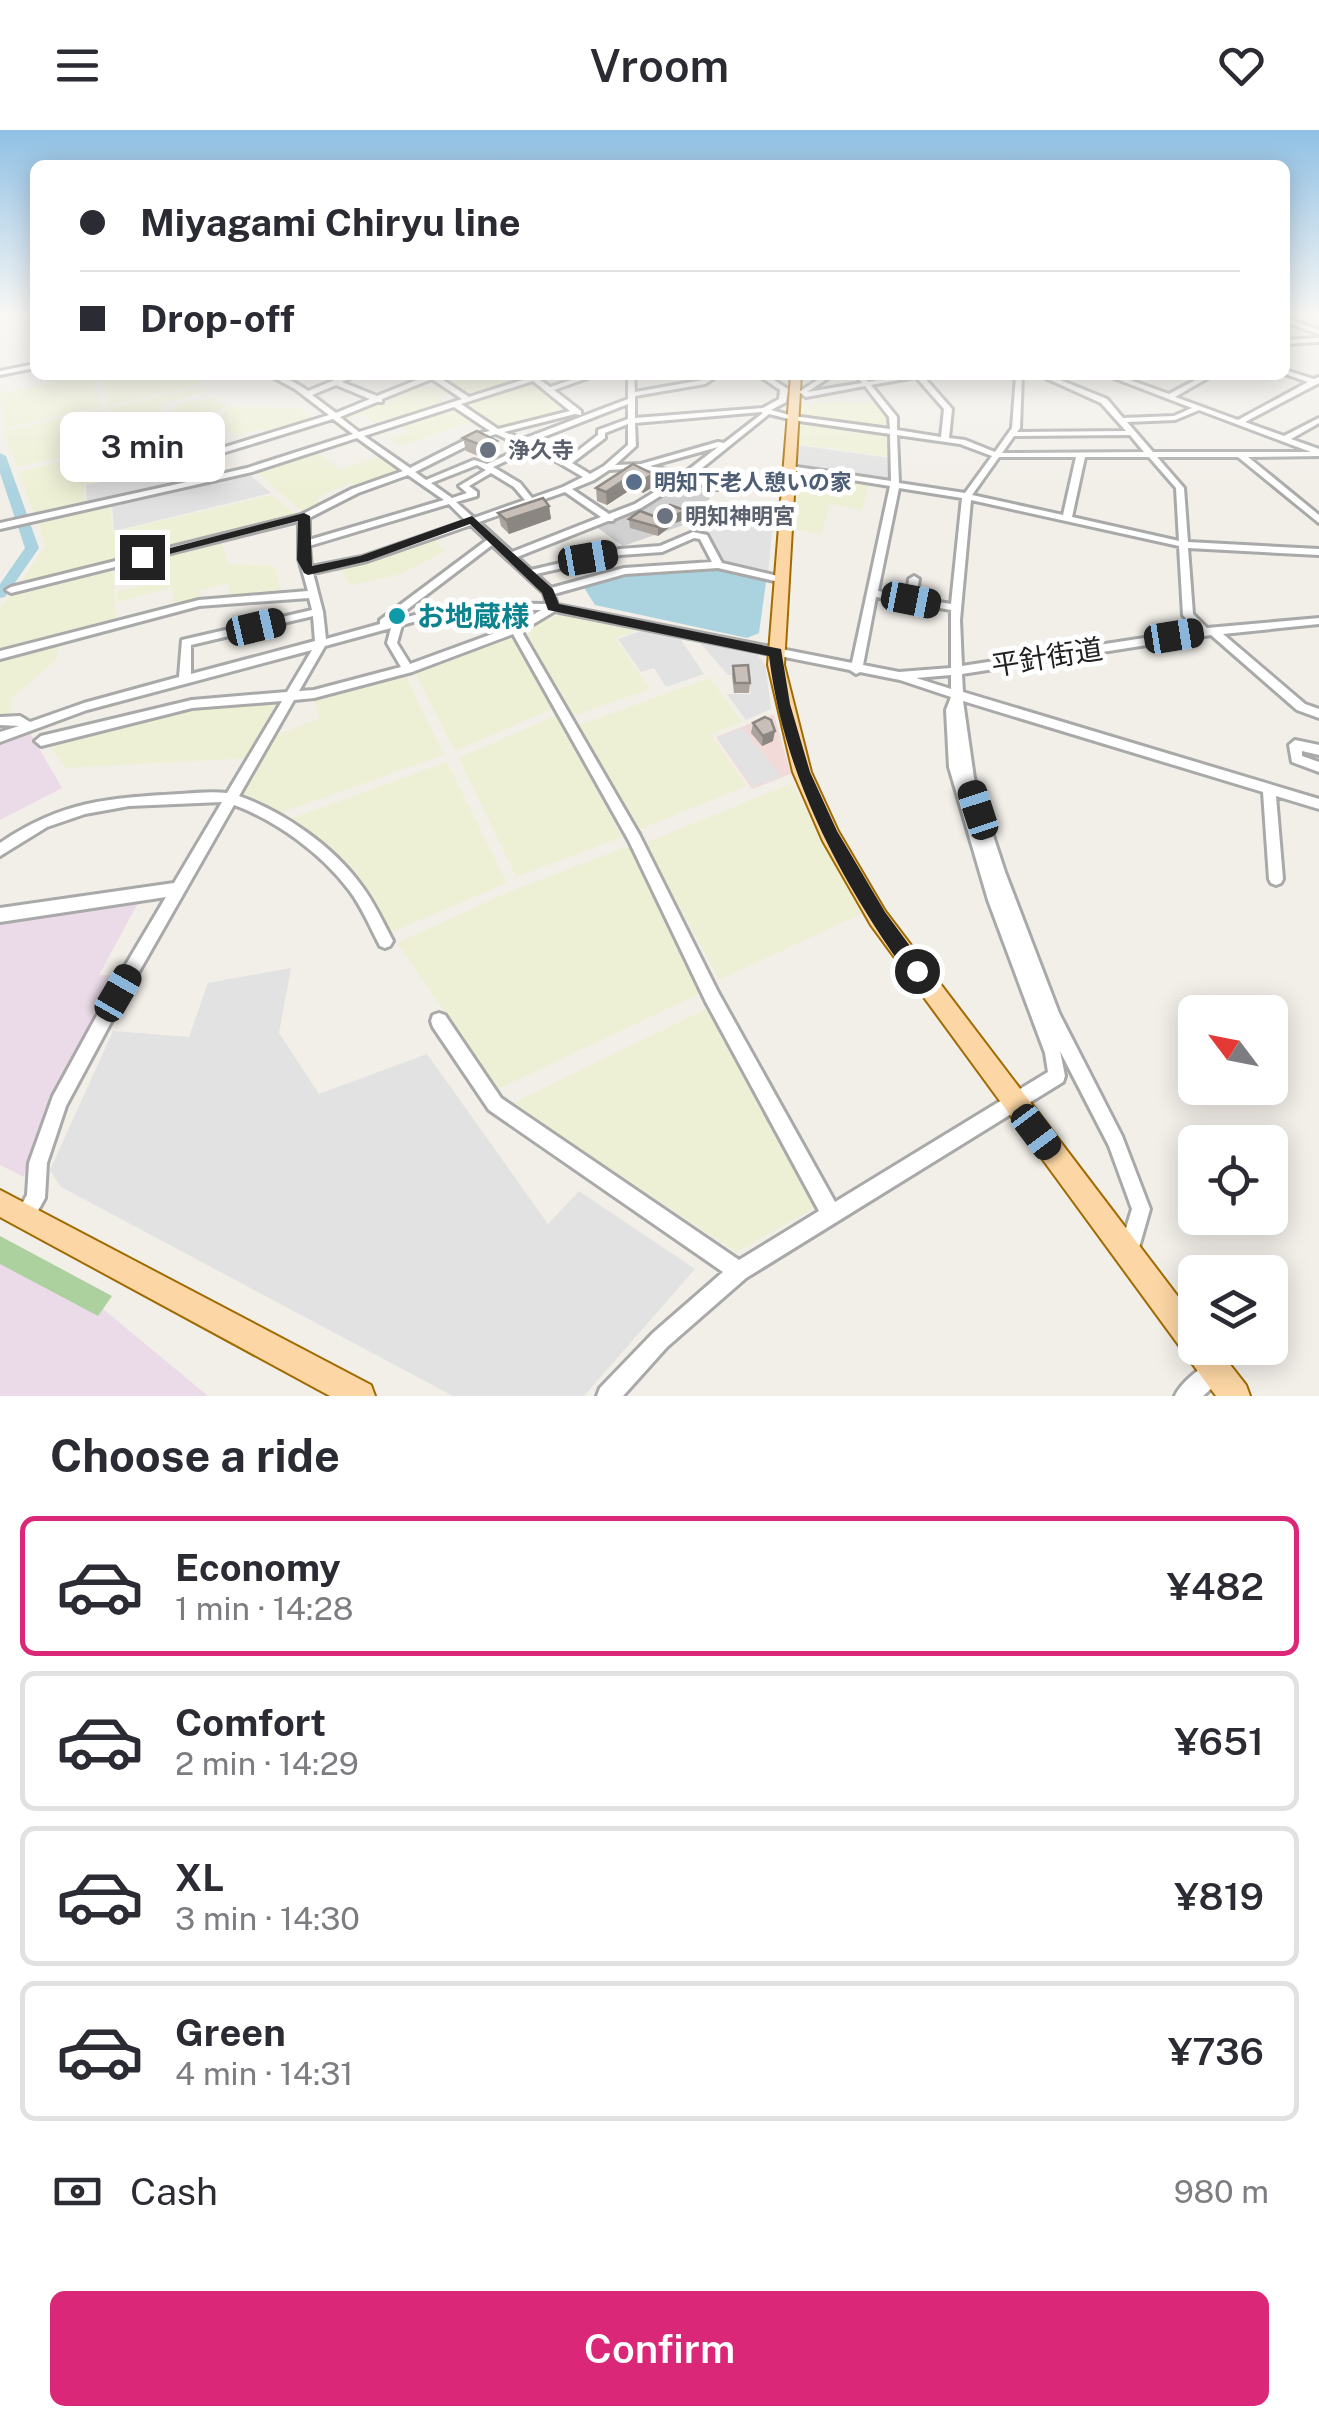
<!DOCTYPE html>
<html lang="en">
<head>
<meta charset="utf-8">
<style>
  :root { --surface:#fff; --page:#f7f7f7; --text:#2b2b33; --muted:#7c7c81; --line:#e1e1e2; --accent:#db2777 }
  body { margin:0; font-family:"Public Sans","Noto Sans JP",sans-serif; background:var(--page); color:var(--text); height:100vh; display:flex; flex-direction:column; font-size:38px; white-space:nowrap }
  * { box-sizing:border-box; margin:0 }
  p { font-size:32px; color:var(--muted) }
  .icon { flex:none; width:55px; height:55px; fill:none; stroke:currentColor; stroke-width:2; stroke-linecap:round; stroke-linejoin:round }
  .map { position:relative; height:1266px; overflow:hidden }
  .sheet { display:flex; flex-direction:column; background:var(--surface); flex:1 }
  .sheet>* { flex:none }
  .hud { position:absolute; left:30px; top:30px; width:1260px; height:220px; border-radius:15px; box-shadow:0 5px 25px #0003; display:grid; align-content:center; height:220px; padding:0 50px; background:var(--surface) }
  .needle { width:65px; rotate:302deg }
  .buttons { position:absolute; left:1178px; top:865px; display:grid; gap:20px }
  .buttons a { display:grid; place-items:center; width:110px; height:110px; border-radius:15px; background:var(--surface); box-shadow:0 5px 25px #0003; font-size:50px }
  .end { position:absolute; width:45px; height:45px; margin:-22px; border:12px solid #222; background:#fff; box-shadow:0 0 0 5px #fff }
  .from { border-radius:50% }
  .bubble { position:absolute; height:70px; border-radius:15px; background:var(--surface); box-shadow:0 5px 25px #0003; font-size:32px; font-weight:600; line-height:70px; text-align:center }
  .car { position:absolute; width:30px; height:60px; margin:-30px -15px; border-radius:12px; box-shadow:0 0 8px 2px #0007; background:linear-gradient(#222 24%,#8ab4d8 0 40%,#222 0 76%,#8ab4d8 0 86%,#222 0) }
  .hud b { display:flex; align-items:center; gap:35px; height:95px; font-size:38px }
  .hud b+b { border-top:2px solid var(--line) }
  .hud i { width:25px; height:25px; background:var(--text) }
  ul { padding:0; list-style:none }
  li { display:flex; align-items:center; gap:30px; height:140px; margin:0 20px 15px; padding:0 30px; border:5px solid var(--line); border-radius:15px }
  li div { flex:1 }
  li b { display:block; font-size:38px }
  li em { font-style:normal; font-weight:600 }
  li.active { border-color:var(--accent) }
  li>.icon { width:90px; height:90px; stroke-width:1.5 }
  h2 { padding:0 50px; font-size:45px; line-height:120px }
  .pay { display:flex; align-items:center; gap:25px; height:110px; padding:0 50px; font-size:38px }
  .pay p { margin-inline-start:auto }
  .button { display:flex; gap:20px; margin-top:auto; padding:20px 50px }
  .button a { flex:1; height:115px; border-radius:15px; background:var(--accent); color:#fff; font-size:40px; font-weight:600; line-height:115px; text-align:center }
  header { display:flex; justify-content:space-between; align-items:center; height:130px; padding:0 50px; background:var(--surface); font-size:45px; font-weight:600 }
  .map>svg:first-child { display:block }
</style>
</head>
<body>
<header><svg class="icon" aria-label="menu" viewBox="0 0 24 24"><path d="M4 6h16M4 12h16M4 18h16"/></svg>Vroom<svg class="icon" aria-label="heart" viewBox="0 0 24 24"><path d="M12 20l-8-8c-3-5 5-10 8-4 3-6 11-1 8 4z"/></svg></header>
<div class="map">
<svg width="1319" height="1266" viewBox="0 0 1319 1266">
  <rect width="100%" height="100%" fill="#f2efe9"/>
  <!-- commercial -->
  <path fill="#f2dad9" d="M774,584l17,60 -39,15 -36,-52z"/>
  <!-- industrial -->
  <path fill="#ebdbe8" d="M29,601l33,57 -62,32v-75z
    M139,771l-40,74 23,1 -76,132 -22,69 -24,-12v-244z
    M0,1126l90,42 118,98h-208z"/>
  <!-- religious -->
  <path fill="#d0d0d0" d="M687,349l31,9 -9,9 2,10 10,5 -98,34 -28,-20z"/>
  <!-- farmland -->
  <path fill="#eef0d5" d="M91,245l10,32 -98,21 -3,-35z
    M100,245h103l-3,9 -92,22z
    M527,245l-59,22 -32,-21 2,-1z
    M529,249l39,33 -70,18 -41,-26z
    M416,255l10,4 13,-4 13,8 -14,4 9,7 -68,22 -16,-12 -18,6 -5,-4z
    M203,256l4,5 -48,14 11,24 -5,-15 16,-11 33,-5 10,8 -26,27v18l-27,14 -20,-17 -2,-13 -3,5 -25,5 -13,-37z
    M835,271l48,3 9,27 -92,-13v-12z
    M452,276l23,14 -75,26 -11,-7 19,-7 -11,-9z
    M229,277l71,1 16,13 -47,15 -6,-9 -26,9 -5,-5 -29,7 1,-6z
    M102,279l10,37 -95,21 -13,-36z
    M799,291l92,13v23l-94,-13z
    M145,311l2,9 21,17 -84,17 1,21 -50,11 -17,-44z
    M317,322l23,18 38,-14 24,17 -43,15 -7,-6 -19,8 -17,9 5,6 -17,9 -48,-43z
    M796,342l73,11 -7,27 -32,-6 -9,30 -27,-5z
    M272,365l25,21 -278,69 26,-39 -7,-26 72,-16 3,28z
    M434,407l10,15 -43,22 -51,12 -10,-19z
    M221,408l7,26 46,2 9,29 -52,4 -2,-16 -29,7 1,11 -27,6 -2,-20 -54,15 -2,-10 28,-7 -2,-26z
    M113,436l3,54 -116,33v-44l13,-18z
    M560,484l77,17 -22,7 35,51 -77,27 -50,-86z
    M512,503l40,76 -97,42 -41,-80z
    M61,510l-5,20 -45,39 1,18 -12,1v-61z
    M404,543l40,82 -166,59 -36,-20 34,-59 44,-17 -7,-20z
    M710,548l32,44 -31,13 36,51 -111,45 -60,-105z
    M280,573l-29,55 -186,10 -17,-25 146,-35z
    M557,585l65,122 -106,40 -57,-119z
    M447,632l60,121 -117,50 -29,-53 -18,-22 -56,-38z
    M792,653l69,131 -142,66 -74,-137z
    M628,716l73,147 -203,96 -101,-146 114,-52z
    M710,877l108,199 -82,46 -225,-148z"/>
  <!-- forest -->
  <path fill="#add19e" d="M0,1106l112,60 -14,20 -98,-52z"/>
  <!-- parking -->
  <path fill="#e2e2e2" d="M796,315l95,13v24l-96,-15z
    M174,338l8,3 16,-3 2,11 -113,25 -1,-19z
    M248,343l23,20 -157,38 -2,-27z
    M774,382l-6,61 -47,-10 -18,-31 41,-16z
    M641,501l38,6 25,37 -38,13 -12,-19 -13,4 -23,-33z
    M700,513l56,10 9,11 6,45 -25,11 -19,-26h24l-3,-19h-20z
    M742,598l34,41 5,8 -28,10 -36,-49z
    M291,838l-12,65 40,61 108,-40 121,170 31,-33 116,78 -111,127h-131l-392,-209 -11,-17 63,-139 76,6 19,-54z"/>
  <!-- water -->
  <path fill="#aad3df" d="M718,439l48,13 -7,51 -12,5 -152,-33 -12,-19 57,-12z"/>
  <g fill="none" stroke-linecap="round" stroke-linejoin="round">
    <!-- river -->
    <path fill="#aad3df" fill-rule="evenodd" d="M0,323l6,3 33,92 -34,49 -5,1v-14l25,-36 -25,-75z"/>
    <defs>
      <path id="minor" d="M1285,188l34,12v4l-34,-12z
        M1319,208v4l-34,2v-4z
        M35,234v4l-35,7v-4z
        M1285,240l29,9 5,-2v6l-74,39 39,14 35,-18v5l-28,16 28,10v7l-71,1 71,58v8l-81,-66h-81l27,31 4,54 131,7v6l-131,-7 5,66 14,14 112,-10v6l-96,10 82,70 14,5v9l-22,-8 -86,-75 -249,39 1,18 356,107v10l-43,-13 7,83 -2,4 -5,2 -5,-2 -2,-4 -6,-87 -300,-91 11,77 31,94 54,141 63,123 28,73 -14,49 -7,3 -7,-3 -3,-7 13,-42 -23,-63 -49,-95 5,25 -2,6 -317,196 -79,69 -44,49h-26l3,-8 53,-55 70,-61 -234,-162 -56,-83 -2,-6 2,-6 6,-2 6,2 56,83 238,162 80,-49 -113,-209 -77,-161 -116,-207 -101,38 -98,26 -20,2 -55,96c45,16 94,50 122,89 13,17 22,37 32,56l-3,5 -5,2 -5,-2c-10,-19 -18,-39 -31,-56 -27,-36 -73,-70 -115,-85l-110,193 -58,108 -19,57 -2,35 -14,25 -7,2 -7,-2 -2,-7 12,-21 2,-32 24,-67 59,-108 54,-91 -166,25v-14l174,-25 48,-81 -93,4 -44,8 -38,13 -47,29v-13c62,-42 108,-45 180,-49 16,-1 31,-3 47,-1l55,-92 -90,7 -151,38 -6,-5 6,-5 151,-36 95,-8 25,-42 -225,60 -87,32v-10l19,-6 -19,-1v-8l20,-1 10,6 54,-19 95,-26 3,-37 130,-30 -3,-12 -110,8 -199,53v-8l199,-51 109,-9 -9,-32v-38l-288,72 -5,-3 5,-3 290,-72 51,-26 51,-18 -46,-33 -105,34 -252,57v-6l200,-44 -1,-24 130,-40 -34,-26 -26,-14c14,0 28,8 39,16l39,-16h9l-14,7 35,14 52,-21h9l-1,1 32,21 60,-19 -1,-3h20l-9,4 11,8 36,-12h10l-42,15 27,21v4l-6,-1 -71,18 19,7 105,-40v-24h6l1,17 68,-12 8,-5h8l-14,9 -70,12v22l128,-10 16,-9 1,-9 -22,-15h8l22,14 -2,13 -15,8 22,6 97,13 -1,-12 -24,-31 -59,11 -7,-5 26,-17h8l-26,17 55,-9 -6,-8h7l5,7 36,-7h18l30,34 -3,29 16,2 30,12 17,-24 4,-53h6l-2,53 -3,4 109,-1 -25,-28 -62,-28h9l59,24 16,19 51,-2 18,-8 -86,-33h10l53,19 36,-19h8l-38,22 63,23 70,-38 -23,-8zM916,247l28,32 -3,28 -44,-7v-13l-26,-32zM432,249l30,20 -103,33 -19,-15 37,-15h5v-3zM533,251l37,30 -72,18 -37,-25zM336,255l34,14 -34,14 -24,-18zM628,274v15l-30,11v5l-32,25 -16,-10 -22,-7zM454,277l36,24 -13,3 -67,34 -46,-32zM1199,280l112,42h-158l-26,-30 48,-2zM761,282l2,1 -39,30 -6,-1 -77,22 -26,1 21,-19 -1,-23zM769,284l24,6 97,14 1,47 -101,-15 -4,2 4,2 100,16 -38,177 -295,-58 -3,-11 71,-20 93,-6 61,14 5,-3 -2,-2 -60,-14 -15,-28 -14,-3 -33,14 -40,3 -89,21 -14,-13 91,-36h5l1,-2 27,-11 45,-28 31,9 74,-1v-4l-3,-1h-71l-26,-6zM333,289l20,15 -106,34 -39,9 -2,-19zM628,294v21l-24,21 -14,8 -18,-11 33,-25v-5zM496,304l28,13 -37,17 -13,-4 -48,20 -11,-8 68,-34zM897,305l63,9 32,12 -27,37 -66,-10zM1130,305l14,17 -142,1 12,-17zM718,317l-35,27 -33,-8zM531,319l13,5 39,23 -20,10 -31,11 -12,-15 -27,-16zM999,327h77l-13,58 -91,-20zM1085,327h64l27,31 3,53 -107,-24zM477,335l9,5 -27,16 8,7 -15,5 -21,-15zM641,338l36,10 -42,26 -26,10 -37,-25 22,-9 15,-10zM491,343l23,14 11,13 -51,18 -18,-16 21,-6v-4l-8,-6zM408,345l36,25 -135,40v-22l49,-25zM899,358l63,10 -11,106 -35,-6 3,-19 -5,-3 -5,3 -2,17 -29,-5zM565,362l36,25 -89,35 -33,-30zM971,370l208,46 4,69 13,15 -234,36 -2,-46zM449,374l17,17 -104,36 -51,10 -2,-21zM471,395l16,15 -107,80v4l-54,15 -3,-27 -10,-39 54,-12zM694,408l6,1 12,23 -88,6 -73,20 -15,-14 84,-19 42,-3zM492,415l52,48 3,11 -64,-1 -41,5 -50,13zM876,467l75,13v58l-52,4 -36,-7zM483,479l58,1 -24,15 -107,39 -13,-21 5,-18 40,-11zM555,481l295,59 6,4 4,-2 40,8 51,17 -5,13 3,57 39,133 57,153 3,19 -213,130 -117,-210 -79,-158 -116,-200 2,-5zM313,486l2,25 -124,33v-29zM391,498l-4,15 14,24 -87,23 -15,1 26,-45zM951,545v14l-35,-11z
        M1295,610l24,5v10l-17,-4v5l17,6v10l-27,-10 -3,-17z
        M1216,1230l7,4 4,7 -4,7 -20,18h-28c6,-14 27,-30 41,-36z"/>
      <path id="major" d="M791,245h10l-17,290 27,107 27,59 47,80 310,408v29h22l29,37 4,11h-34l-345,-471 -48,-84 -30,-69 -25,-107z
        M0,1060l371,195 4,11h-45l-330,-179z"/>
    </defs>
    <!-- minor casing -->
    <use href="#minor" stroke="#a9a9a9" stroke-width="6"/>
    <!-- major casing -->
    <use href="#major" stroke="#a06b00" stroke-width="4"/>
    <!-- minor -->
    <use href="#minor" fill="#fff" fill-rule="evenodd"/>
    <!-- major -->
    <use href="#major" fill="#fcd6a4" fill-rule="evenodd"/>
  </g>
  <!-- wall -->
  <path fill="#aba49e" d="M477,301l22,23 -11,6 -22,-9 -3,-13z
    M633,334l20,10v13l-10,6 -10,-5 -26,17 -10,-4 -1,-13z
    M549,376l2,13 -42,15 -8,-8 -3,-13z
    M687,381l-1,8 -11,4 -17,13 -28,-8 -1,-9 27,-2z
    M733,536l17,17 -1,10h-15l-2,-17z
    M753,593l20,18 -11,5 -11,-13z"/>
  <!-- shaded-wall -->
  <path fill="#8b8681" d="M497,311l2,13 -11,6 -3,-13z
    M653,344v13l-10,6v-13z
    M632,345l1,13 -26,17 -1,-13z
    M549,376l2,13 -42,15 -3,-14z
    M687,381l-1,8 -11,4 -17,13v-9l17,-12z
    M775,601l-2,10 -11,5 1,-10z"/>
  <!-- building -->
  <path fill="#c7bfb8" stroke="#8b8681" stroke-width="2.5" d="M477,301l20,10 -12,6 -22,-9z
    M633,334l20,10 -10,6 -11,-5 -26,17 -10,-4z
    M543,368l6,8 -43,14 -8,-7z
    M670,375l17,6 -12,4 -17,12 -29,-8 11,-8 16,6z
    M748,535l2,18h-15l-2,-17z
    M765,587l6,3 4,11 -12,5 -10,-13z"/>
  <!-- sky -->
  <linearGradient id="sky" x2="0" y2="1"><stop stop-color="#8fc0e4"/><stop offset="0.51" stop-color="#f9f8f5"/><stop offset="1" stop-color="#f9f8f5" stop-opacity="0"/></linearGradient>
  <rect width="1319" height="362" fill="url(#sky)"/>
  <!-- route -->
  <path fill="#222" d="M304,383l6,3 2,50 48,-10 112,-40 81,73 6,15 222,45 9,55 20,68 27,59 48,81 39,53v13h-14c-70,-98 -126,-201 -141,-322l-221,-46 -6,-17 -72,-69 -102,37 -60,14 -4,-2 -7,-13 1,-39 -156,40 -6,-4z"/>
  <!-- markers -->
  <g fill="#6b7280" stroke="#fff" stroke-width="4">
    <circle cx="488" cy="320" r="10"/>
    <circle cx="665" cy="386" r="10"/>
  </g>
  <circle fill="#5c6f8a" stroke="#fff" stroke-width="4" cx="634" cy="352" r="10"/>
  <circle fill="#0f9aa8" stroke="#fff" stroke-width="4" cx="397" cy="486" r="10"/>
  <g text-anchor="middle" stroke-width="10" stroke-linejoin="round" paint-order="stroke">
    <!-- far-worship labels -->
    <g font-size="22" font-weight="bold" fill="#5b616d" stroke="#fff" text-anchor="start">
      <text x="508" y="328">浄久寺</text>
      <text x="685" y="394">明知神明宮</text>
    </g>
    <!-- far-service labels -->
    <g font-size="22" font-weight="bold" fill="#4e5e75" stroke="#fff" text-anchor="start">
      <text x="654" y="360">明知下老人憩いの家</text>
    </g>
    <!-- culture labels -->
    <g font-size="28" font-weight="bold" fill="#0d838f" stroke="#fff" text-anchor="start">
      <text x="417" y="496">お地蔵様</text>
    </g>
    <!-- street labels -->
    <g font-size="28" fill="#222" stroke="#fff">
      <text transform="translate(1047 527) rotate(-9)" y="10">平針街道</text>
    </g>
  </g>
</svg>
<div class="buttons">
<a><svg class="needle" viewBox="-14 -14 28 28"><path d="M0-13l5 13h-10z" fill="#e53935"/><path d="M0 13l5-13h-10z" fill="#7c7c81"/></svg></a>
<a><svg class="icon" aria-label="locate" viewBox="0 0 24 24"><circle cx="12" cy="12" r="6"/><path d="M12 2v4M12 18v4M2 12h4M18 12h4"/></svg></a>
<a><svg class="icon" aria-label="layers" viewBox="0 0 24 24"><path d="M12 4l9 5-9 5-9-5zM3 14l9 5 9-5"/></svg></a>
</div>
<i class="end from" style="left:917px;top:841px"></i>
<i class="end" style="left:142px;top:427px"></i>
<div class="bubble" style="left:60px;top:282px;width:165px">3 min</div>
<i class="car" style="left:588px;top:428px;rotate:80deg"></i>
<i class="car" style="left:911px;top:470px;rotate:101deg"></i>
<i class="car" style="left:256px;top:497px;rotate:77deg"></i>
<i class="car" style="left:1174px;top:506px;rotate:81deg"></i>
<i class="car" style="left:978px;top:680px;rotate:342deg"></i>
<i class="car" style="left:118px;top:863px;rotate:30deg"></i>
<i class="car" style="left:1036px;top:1002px;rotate:143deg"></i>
<div class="hud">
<b><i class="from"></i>Miyagami Chiryu line</b>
<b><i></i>Drop-off</b>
</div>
</div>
<section class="sheet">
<h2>Choose a ride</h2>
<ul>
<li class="active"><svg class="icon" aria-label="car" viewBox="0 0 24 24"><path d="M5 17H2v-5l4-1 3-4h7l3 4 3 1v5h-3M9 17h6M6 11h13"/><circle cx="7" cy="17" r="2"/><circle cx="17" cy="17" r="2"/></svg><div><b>Economy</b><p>1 min · 14:28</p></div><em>¥482</em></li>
<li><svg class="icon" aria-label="car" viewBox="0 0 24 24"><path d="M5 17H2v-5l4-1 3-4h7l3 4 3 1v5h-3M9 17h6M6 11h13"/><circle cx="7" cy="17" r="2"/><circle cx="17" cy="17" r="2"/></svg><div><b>Comfort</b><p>2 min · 14:29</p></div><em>¥651</em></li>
<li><svg class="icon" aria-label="car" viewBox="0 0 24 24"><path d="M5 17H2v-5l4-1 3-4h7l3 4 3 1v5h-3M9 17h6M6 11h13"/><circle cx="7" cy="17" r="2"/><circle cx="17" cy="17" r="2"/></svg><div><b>XL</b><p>3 min · 14:30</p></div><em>¥819</em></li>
<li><svg class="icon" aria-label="car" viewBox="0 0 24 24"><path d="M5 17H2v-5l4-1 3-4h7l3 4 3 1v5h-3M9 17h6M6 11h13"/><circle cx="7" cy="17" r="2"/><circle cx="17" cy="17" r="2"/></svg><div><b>Green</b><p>4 min · 14:31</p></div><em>¥736</em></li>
</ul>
<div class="pay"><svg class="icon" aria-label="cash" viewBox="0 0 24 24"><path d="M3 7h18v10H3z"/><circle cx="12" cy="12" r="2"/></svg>Cash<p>980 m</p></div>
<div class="button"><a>Confirm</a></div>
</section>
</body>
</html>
